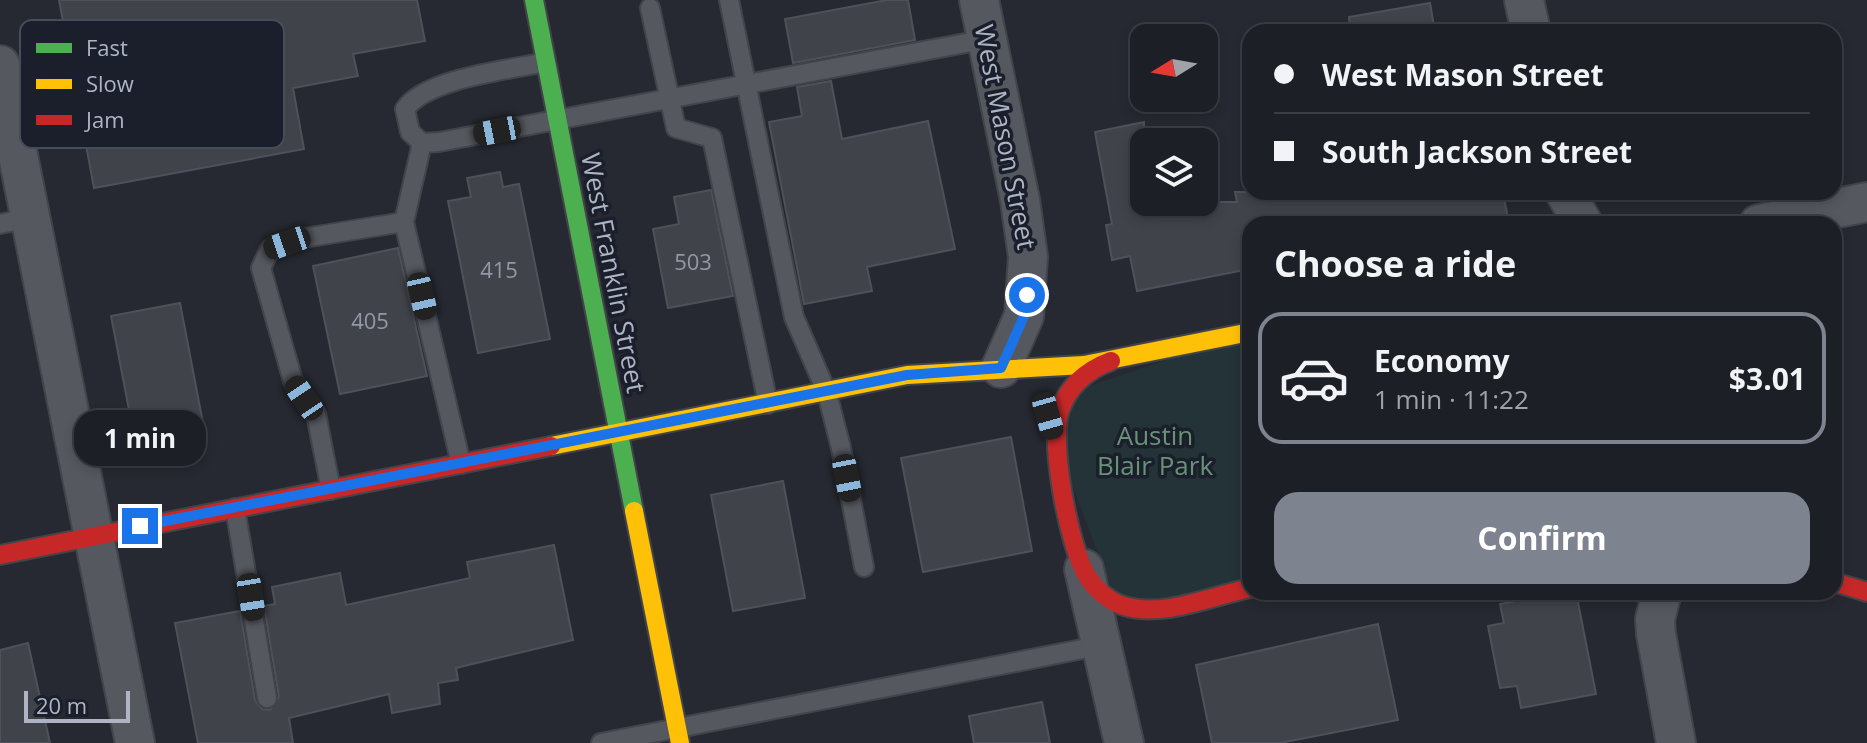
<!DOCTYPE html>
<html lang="en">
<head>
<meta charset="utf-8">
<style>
  :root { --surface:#1c1f25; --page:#292c32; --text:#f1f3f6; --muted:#a0a2a7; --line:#3a3d42; --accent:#7e8390 }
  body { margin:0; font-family:"Open Sans",sans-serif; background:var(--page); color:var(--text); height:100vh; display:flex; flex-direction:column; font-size:30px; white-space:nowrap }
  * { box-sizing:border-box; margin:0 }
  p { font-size:26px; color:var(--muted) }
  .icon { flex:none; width:44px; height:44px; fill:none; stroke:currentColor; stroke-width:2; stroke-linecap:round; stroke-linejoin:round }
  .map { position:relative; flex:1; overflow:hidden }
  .details { position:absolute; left:1242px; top:216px; width:600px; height:384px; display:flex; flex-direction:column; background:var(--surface); border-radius:24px; box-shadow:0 4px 12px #0003,0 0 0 2px var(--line) }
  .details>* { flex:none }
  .top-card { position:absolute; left:1242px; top:24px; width:600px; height:176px; border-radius:24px; box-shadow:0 4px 12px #0003,0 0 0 2px var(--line); display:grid; align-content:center; height:176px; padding:0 32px; background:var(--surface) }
  .needle { width:52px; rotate:259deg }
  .controls { position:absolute; left:1130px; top:24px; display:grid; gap:16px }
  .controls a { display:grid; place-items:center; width:88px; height:88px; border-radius:16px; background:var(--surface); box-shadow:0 4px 12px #0003,0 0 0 2px var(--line); font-size:40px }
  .scale { position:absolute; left:24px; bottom:20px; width:106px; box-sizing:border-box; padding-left:8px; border:4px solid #aeb4c3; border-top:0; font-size:22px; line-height:28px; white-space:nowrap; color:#aeb4c3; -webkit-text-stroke:6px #1a1f2b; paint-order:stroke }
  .end { position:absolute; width:36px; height:36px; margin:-18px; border:10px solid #1a73e8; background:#fff; box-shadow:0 0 0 4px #fff }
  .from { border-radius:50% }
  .bubble { position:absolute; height:56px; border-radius:24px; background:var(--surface); box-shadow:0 4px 12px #0003,0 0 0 2px var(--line); font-size:26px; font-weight:700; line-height:56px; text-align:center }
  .car { position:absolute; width:24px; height:48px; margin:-24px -12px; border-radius:10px; box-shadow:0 0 6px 2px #0007; background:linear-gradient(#222 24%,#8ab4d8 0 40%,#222 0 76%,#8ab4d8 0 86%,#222 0) }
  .top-card b { display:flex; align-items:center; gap:28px; height:76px; font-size:30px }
  .top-card b+b { border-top:2px solid var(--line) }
  .top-card i { width:20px; height:20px; background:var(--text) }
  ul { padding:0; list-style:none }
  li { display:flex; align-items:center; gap:24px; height:132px; margin:0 16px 12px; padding:0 16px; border:4px solid transparent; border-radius:24px }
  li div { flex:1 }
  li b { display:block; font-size:30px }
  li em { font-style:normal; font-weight:700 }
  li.current { border-color:var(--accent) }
  li>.icon { width:72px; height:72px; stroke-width:1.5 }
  h2 { padding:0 32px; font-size:36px; line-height:96px }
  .action { display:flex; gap:16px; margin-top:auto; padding:16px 32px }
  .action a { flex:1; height:92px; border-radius:24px; background:var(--accent); color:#fff; font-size:32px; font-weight:700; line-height:92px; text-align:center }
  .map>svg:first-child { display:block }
</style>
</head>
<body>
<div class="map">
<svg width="1867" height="743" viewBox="0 0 1867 743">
  <rect width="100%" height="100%" fill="#262931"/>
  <!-- green -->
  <path fill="#243337" d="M1250,332v256l-133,15 -62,-163 13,-47z"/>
  <!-- building -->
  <path fill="#40434a" stroke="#4d5159" stroke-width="2" d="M59,0h358l8,41 -72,13 5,22 -65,12 11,61 -210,39z
    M887,0h21l7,40 -122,23 -8,-44z
    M1430,3l5,29h-85l-1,-15z
    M831,81l11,58 86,-18 27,128 -88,18 5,24 -68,13 -35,-182 33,-6 -5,-29z
    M1144,122v80h93l-2,-10h84l1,7 40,-7h143l6,32h-259v45l-113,22 -7,-35 -18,4 -6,-35 6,-1 -17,-92z
    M500,172l3,15 16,-3 31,155 -72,14 -30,-152 23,-4 -4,-19z
    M711,190l22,106 -65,12 -15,-79 26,-5 -5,-27z
    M398,248l29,128 -87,18 -27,-128z
    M180,303l23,120 -69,13 -23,-120z
    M1011,437l21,114 -109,21 -22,-114z
    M783,481l22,117 -72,13 -22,-116z
    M554,545l19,95 -117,28 2,12 -20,3 2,21 -48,9 -3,-19 -100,24 4,25h-95l-23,-120 65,-12 15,89 7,9 8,1 9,-13 -15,-91 11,-2 -3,-17 68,-14 6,32 124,-27 -3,-16z
    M1566,592h10l20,102 -75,14 -4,-22 -17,2 -12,-62 16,-3 -4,-19z
    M1378,624l20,96 -118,23h-68l-16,-78z
    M28,643l22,100h-50v-93z
    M1042,702l8,41h-76l-5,-27z"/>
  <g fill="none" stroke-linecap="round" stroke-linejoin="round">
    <defs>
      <path id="lane" d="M729,0l65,317 33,76 14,55 23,119
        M650,8l26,120 36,10 56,266
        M546,62c-37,8 -119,16 -141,47l5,23 12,11 17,-1 548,-103
        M404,222l18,-79
        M0,224l30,-6
        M331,490l-15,-76 -23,-33 -32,-113 9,-19 34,-11 100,-16 57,242
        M235,508l32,190
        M601,743l502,-98"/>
      <path id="street" d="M979,0l41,200 8,57 -4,59 -23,52
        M1524,0l7,32
        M0,65l135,678
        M1565,192l18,32
        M1759,224l108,-22
        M1084,569l40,174
        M1662,592l-7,27 1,15 20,109"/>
      <path id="fast" d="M534,0l100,511"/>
      <path id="slow" d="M551,446l356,-71 177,-10 166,-33
        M634,511l46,232"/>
      <path id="jam" d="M1111,361c-24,9 -42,24 -51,49 -11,32 9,137 27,166 8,13 23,26 37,30 39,12 88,-10 126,-18
        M0,555l551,-109
        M1834,582l33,10"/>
    </defs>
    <!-- lane casing -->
    <use href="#lane" stroke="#42444a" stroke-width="22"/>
    <!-- street casing -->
    <use href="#street" stroke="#42444a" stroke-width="42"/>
    <!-- fast casing -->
    <use href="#fast" stroke="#42444a" stroke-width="22"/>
    <!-- slow casing -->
    <use href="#slow" stroke="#42444a" stroke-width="22"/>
    <!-- jam casing -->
    <use href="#jam" stroke="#42444a" stroke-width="22"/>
    <!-- lane -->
    <use href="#lane" stroke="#55585f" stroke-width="18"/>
    <!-- street -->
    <use href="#street" stroke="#55585f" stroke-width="38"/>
    <!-- fast -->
    <use href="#fast" stroke="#4caf50" stroke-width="18"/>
    <!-- slow -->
    <use href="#slow" stroke="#ffc107" stroke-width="18"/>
    <!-- jam -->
    <use href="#jam" stroke="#c62828" stroke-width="18"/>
  </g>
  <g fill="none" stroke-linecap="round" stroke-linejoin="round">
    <!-- route -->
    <path stroke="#1a73e8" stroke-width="10" d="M140,526l767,-151 94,-7 23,-52 3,-21"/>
  </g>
  <g text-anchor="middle" stroke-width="7" stroke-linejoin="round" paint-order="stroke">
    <!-- number labels -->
    <g font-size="22" fill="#9298a5">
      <text x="693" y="270">503</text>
      <text x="499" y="278">415</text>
      <text x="370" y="329">405</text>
    </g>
    <!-- street labels -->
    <g font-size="26" fill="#aeb4c3" stroke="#1a1f2b">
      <text transform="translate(1005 137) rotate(79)" y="9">West Mason Street</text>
      <text transform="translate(613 273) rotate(79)" y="9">West Franklin Street</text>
    </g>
    <!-- park labels -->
    <g font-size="26" fill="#679276" stroke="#1a1f2b">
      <text x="1155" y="445">Austin<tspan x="1155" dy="30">Blair Park</tspan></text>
    </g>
  </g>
  <!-- legend -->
  <rect x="20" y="20" width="264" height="128" rx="12" fill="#1a1f2b" stroke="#464c59" stroke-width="2"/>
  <rect x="36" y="43" width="36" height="10" fill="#4caf50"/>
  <rect x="36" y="79" width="36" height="10" fill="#ffc107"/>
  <rect x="36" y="115" width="36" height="10" fill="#c62828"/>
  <g font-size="22" fill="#aeb4c3">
    <text x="86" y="56">Fast</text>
    <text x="86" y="92">Slow</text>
    <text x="86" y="128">Jam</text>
  </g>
</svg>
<div class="controls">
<a><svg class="needle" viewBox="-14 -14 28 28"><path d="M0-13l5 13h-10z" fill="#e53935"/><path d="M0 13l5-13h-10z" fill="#a0a2a7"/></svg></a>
<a><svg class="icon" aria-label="layers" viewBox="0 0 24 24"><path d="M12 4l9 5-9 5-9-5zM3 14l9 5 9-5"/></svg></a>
</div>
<div class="scale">20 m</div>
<i class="end from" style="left:1027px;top:295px"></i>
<i class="end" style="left:140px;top:526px"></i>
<div class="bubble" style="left:74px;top:410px;width:132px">1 min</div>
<i class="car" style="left:497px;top:131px;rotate:259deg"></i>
<i class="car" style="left:287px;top:243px;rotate:251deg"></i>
<i class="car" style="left:422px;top:296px;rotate:167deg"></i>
<i class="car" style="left:304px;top:398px;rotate:326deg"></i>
<i class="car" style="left:1048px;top:416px;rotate:164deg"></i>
<i class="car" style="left:847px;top:478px;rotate:169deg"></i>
<i class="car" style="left:251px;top:597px;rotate:171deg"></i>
<div class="top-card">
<b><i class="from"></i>West Mason Street</b>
<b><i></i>South Jackson Street</b>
</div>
<section class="details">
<h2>Choose a ride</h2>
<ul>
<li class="current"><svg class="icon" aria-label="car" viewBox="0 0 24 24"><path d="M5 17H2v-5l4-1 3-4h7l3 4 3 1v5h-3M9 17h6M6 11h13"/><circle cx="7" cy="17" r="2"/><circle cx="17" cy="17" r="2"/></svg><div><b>Economy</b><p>1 min · 11:22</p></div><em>$3.01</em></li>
</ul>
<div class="action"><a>Confirm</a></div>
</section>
</div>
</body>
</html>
